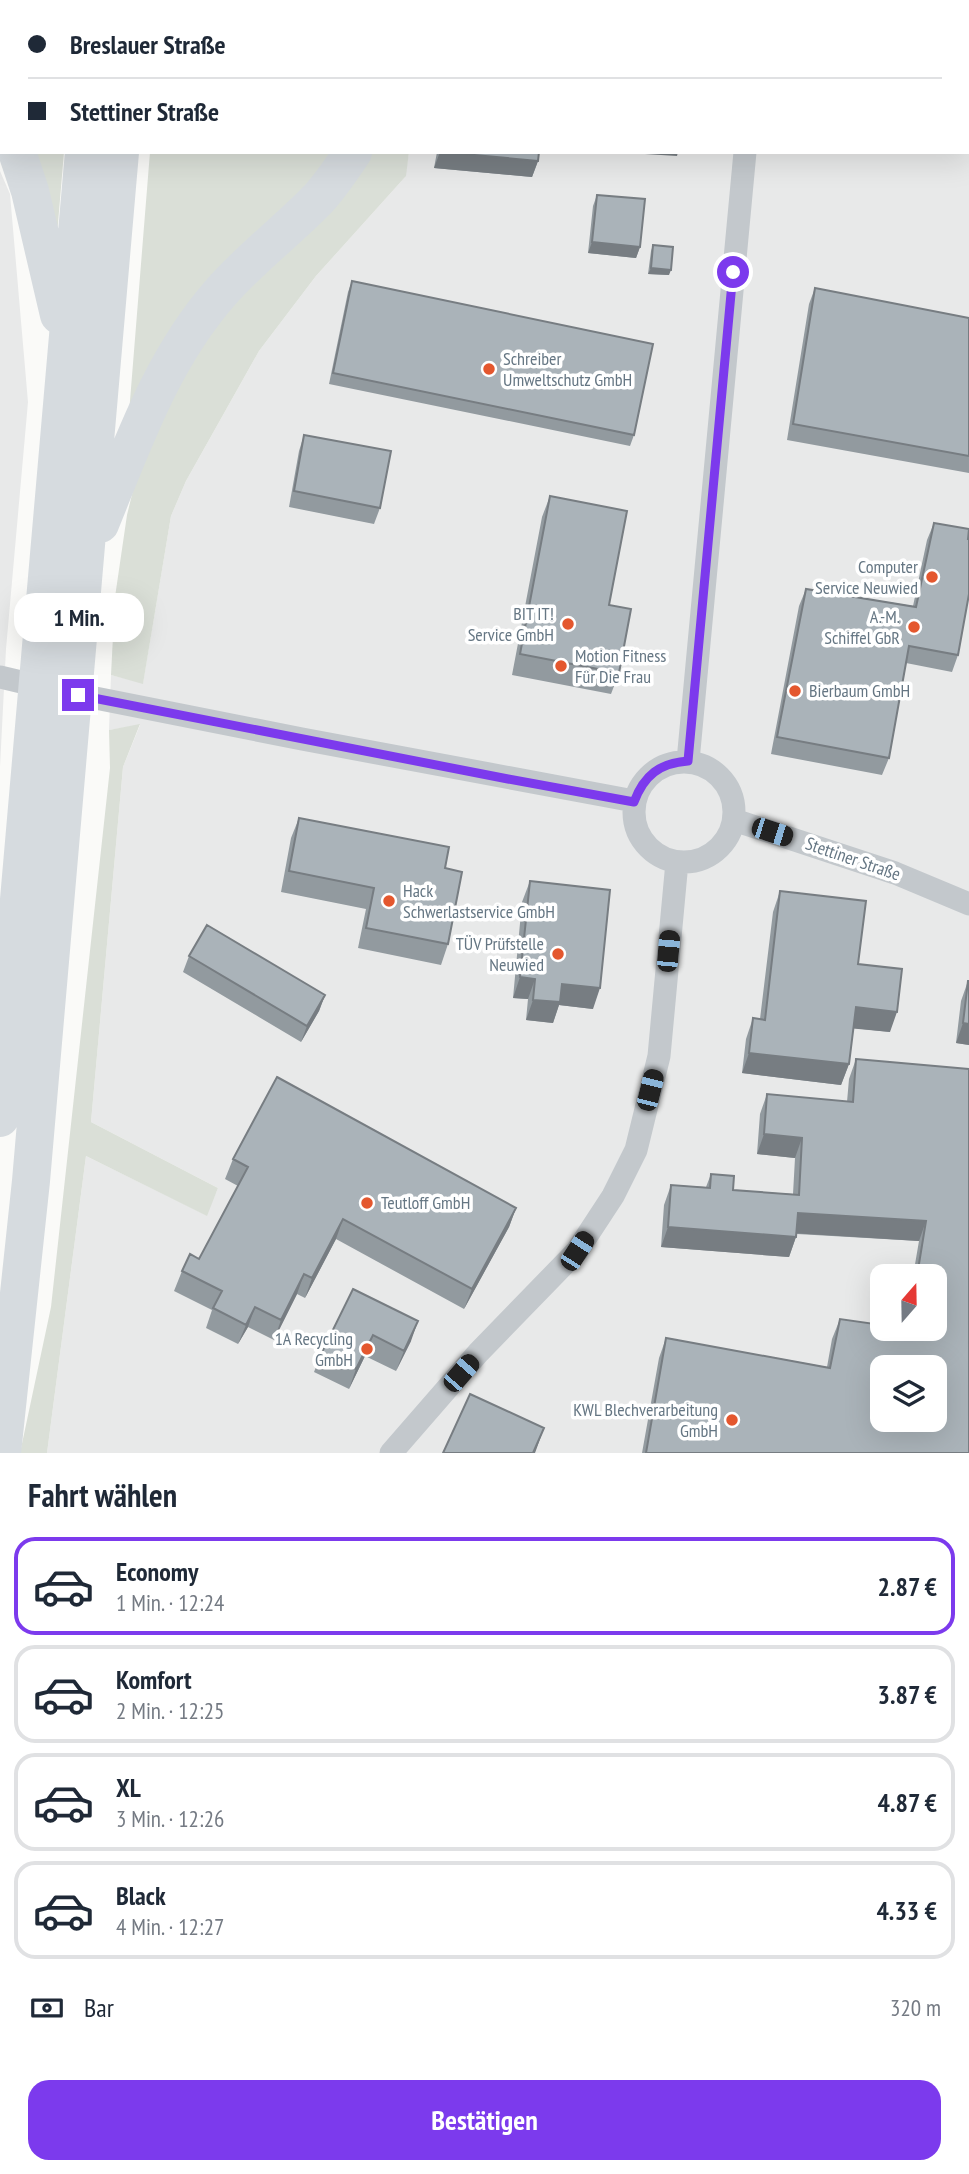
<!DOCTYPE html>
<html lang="de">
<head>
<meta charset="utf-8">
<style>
  :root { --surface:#fff; --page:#f6f6f7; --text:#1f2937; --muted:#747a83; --line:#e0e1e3; --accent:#7c3aed }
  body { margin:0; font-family:"PT Sans Narrow",sans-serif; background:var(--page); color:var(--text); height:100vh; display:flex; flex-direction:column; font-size:26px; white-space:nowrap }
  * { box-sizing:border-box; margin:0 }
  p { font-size:23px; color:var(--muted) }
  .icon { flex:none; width:38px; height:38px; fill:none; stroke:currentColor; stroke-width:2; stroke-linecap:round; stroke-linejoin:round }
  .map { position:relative; height:1453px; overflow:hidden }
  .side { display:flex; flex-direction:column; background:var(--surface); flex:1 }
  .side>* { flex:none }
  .banner { position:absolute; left:0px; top:0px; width:970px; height:154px; box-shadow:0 7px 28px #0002; display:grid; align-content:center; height:154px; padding:0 28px; background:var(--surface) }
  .needle { width:46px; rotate:20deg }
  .fabs { position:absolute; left:870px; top:1264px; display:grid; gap:14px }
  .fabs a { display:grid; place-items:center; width:77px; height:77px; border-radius:14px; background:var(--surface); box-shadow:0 7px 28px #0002; font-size:35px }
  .end { position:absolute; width:32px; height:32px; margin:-16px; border:9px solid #7c3aed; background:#fff; box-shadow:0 0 0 4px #fff }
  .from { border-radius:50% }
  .bubble { position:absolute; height:49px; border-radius:21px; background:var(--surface); box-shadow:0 7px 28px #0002; font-size:23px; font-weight:600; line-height:49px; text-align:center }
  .car { position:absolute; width:21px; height:42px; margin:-21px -10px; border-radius:9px; box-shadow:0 0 5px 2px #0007; background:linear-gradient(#222 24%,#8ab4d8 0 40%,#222 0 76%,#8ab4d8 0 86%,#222 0) }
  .banner b { display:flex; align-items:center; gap:24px; height:66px; font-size:26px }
  .banner b+b { border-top:2px solid var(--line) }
  .banner i { width:18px; height:18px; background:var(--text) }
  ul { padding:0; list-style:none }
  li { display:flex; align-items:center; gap:21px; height:98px; margin:0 14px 10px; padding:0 14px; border:4px solid var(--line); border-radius:21px }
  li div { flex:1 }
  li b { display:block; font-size:26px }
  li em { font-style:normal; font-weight:600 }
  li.on { border-color:var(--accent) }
  li>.icon { width:63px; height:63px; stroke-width:1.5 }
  h2 { padding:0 28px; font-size:32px; line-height:84px }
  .pay { display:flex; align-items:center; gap:18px; height:77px; padding:0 28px; font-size:26px }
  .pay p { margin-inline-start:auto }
  .button { display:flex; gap:14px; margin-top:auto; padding:14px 28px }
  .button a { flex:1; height:80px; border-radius:21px; background:var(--accent); color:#fff; font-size:28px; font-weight:600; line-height:80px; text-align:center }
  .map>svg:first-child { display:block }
</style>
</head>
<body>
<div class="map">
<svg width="969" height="1453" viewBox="0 0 969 1453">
  <rect width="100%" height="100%" fill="#fafaf8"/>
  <!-- built -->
  <path fill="#e8e9e9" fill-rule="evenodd" d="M438,0h531v1453h-922l39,-297 120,59 12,-27 -127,-66 32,-355 17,-42 -31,5 2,-55 32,8 28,-167 15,-35 73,-130 57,-75 89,-99 4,-25h559v-150h-531zM882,1276h52v52h-52zM882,1367h52v52h-52z
    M0,171l10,23 18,208 -22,247 -6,118z"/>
  <!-- green -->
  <path fill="#dadfd7" d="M27,152h37l-8,95z
    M150,152h192l-215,286z
    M371,152h38l-3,24 -90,100 -57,75 -73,130 -15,35 -28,168 -32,-9 4,-78 12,-82 11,-45 60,-126z
    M140,724l-17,43 -32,355 127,66 -11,28 -121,-60 -39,297h-27l31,-146 59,-539 -1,-38z"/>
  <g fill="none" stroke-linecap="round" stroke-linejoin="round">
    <!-- street -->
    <path stroke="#c3c8cc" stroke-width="23" d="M761,2l1,-2
      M0,677l55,13 247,49 332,62
      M688,761l57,-609
      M634 812a50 50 0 1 1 100 0a50 50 0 1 1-100 0Z
      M734,820l161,53 74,31
      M391,1453l87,-100 99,-102 36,-55 23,-46 23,-94 18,-194"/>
    <!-- highway -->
    <path stroke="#d6dbdf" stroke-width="38" d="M156,0v2
      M96,2v-2
      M397,2l1,-2
      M0,109l2,4
      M17,152l13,39 29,124
      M100,524c33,-81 62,-165 121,-232 30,-34 66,-61 97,-93 13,-14 24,-31 35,-47
      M0,1118l84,-966
      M2,1453l29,-272 89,-1029"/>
  </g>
  <!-- wall -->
  <path fill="#929a9f" d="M868,0h101v84h-1v-82h-100z
    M437,152h102l-1,9 -6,16 -98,-9z
    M597,195l43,52 -4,11 -48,-5 5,-47z
    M653,245l16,30 -21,-1 3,-23z
    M352,281l282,154 -4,11 -301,-62 19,-92z
    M815,288l154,30v155l-182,-33 22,-136z
    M304,435l76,73 -6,16 -85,-17 10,-56z
    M550,496l59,109 10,68 -8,21 -99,-19 30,-158z
    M934,523l24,132 -6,17 -46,-9 -17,95 -7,17 -111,-21 28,-148 7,-17 107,17 14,-66z
    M299,818l146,50 3,76 -7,21 -83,-17 8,-39 -85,-17 10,-54z
    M530,881l63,128 -34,-4 -6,18 -27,-3 2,-21 -15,-1 9,-96z
    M780,891l78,73 32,68 -37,-4 -4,36 -8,21 -99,-12 4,-34 7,-21 7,1 13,-107z
    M189,956l136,39 -6,16 -18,31 -118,-70z
    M968,981h1v64l-13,-2 5,-42z
    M856,1059l113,10v384h-327l17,-95 7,-20 161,29 5,-28 8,-20 42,9h52v-52h-21l6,-35 -122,-7 -8,23 -128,-10 3,-42 7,-20 35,2 5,-13 22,16 60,4 2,-36 -38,-4 3,-40 7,-20 80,8 2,-23z
    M233,1159l283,49 -7,19 -45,82 -128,-70 -31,59 -8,-4 -23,46 -26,-13 -10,17 -32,-16 6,-18 -38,-19 8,-20 17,-12 39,-73 -13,-7z
    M353,1289l58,52 -15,30 -31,-15 -16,33 -35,-17 8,-20z"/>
  <!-- shaded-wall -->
  <path fill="#777d82" d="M670,0h23v2z
    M440,152l98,9 -6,16 -98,-9z
    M645,152h33l-1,4 -32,-2z
    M592,242l48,5 -4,11 -48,-5z
    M651,268l20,2 -2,5 -21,-1z
    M520,977l15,2 -7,20 -15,-1z
    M562,984l38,4 -7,21 -34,-4 -6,18 -27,-3 7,-20z
    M325,995l-6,16 -18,31 6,-16z
    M856,1007l41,5 -7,20 -42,-4z
    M963,1023l6,1v21l-13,-2z
    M749,1053l100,11 -8,21 -99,-12z
    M764,1134l38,4 -7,20 -38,-4z
    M516,1208l-7,19 -45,82 8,-20z
    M798,1213l128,8 -7,20 -128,-8z
    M343,1219l-7,20 -31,59 7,-20z
    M668,1227l128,10 -7,20 -128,-10z
    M304,1274l-7,20 -23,46 7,-20z
    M255,1307l-7,20 -10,17 8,-19z
    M418,1321l-7,20 -15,30 8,-20z
    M373,1335l-8,21 -16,33 7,-20z
    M544,1428l-9,25h-2z"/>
  <!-- building -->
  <path fill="#aab3b9" stroke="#777d82" stroke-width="2" fill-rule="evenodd" d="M461,0h44l-1,2h-43z
    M870,0h99v70h-1v-68h-98z
    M442,152h97l-1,9z
    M597,195l48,4 -5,48 -48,-5z
    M653,245l20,2 -2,23 -20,-2z
    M352,281l301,63 -19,91 -301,-62z
    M815,288l154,30v138l-176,-32z
    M304,435l87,16 -11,57 -86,-17z
    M550,496l77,15 -18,94 22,4 -12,64 -99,-19z
    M934,523l35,6 -1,10h1v55l-11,61 -49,-9 -20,112 -112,-21 29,-148 110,18z
    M299,818l150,29 -4,21 17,4 -14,72 -82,-16 8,-40 -85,-17z
    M530,881l80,9 -10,98 -38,-4 -2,18 -27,-2 2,-21 -15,-2z
    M780,891l86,10 -8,63 44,5 -5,43 -41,-5 -7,57 -100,-11 4,-35 12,2z
    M207,925l118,70 -18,31 -118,-70z
    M968,981h1v43l-6,-1z
    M856,1059l113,10v384h-323l20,-115 164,30 10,-49 42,6v3h52v-52h-17l9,-55 -128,-8 -2,24 -128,-10 3,-42 39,3 1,-14 23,2 -1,14 66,5 3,-57 -38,-4 3,-40 86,8zM882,1367h52v52h-52z
    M277,1077l239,131 -44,81 -129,-70 -31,59 -8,-4 -23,46 -26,-13 -9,18 -33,-17 9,-17 -40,-20 8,-17 9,5 49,-92 -15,-8z
    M353,1289l65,32 -14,30 -31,-16 -17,34 -34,-17z
    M470,1394l74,34 -11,25h-90z"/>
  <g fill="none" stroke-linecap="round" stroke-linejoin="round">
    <!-- route -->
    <path stroke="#7c3aed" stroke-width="9" d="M78,695l430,84 126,23c10,-27 26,-39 54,-41l45,-489"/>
  </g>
  <!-- markers -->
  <g fill="#e4572e" stroke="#fff" stroke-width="2.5">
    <circle cx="489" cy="369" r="7"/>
    <circle cx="932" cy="577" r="7"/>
    <circle cx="568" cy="624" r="7"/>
    <circle cx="914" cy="627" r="7"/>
    <circle cx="561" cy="666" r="7"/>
    <circle cx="795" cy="691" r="7"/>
    <circle cx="389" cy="901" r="7"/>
    <circle cx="558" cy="954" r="7"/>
    <circle cx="367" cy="1203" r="7"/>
    <circle cx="367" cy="1349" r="7"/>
    <circle cx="732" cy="1420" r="7"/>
  </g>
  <g text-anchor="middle" stroke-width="7" stroke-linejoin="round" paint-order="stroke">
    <!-- poi labels -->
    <g font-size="18" fill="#657683" stroke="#fff" text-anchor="end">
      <text x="503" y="365" text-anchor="start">Schreiber<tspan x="503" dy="21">Umweltschutz GmbH</tspan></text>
      <text x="918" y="573">Computer<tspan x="918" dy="21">Service Neuwied</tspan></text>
      <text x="554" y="620">BIT IT!<tspan x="554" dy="21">Service GmbH</tspan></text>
      <text x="900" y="623">A.-M.<tspan x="900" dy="21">Schiffel GbR</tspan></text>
      <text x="575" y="662" text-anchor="start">Motion Fitness<tspan x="575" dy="21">Für Die Frau</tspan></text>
      <text x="809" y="697" text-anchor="start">Bierbaum GmbH</text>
      <text x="403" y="897" text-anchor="start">Hack<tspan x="403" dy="21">Schwerlastservice GmbH</tspan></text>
      <text x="544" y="950">TÜV Prüfstelle<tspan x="544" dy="21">Neuwied</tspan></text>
      <text x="381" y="1209" text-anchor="start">Teutloff GmbH</text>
      <text x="353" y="1345">1A Recycling<tspan x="353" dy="21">GmbH</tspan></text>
      <text x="718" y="1416">KWL Blechverarbeitung<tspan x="718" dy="21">GmbH</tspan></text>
    </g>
    <!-- street labels -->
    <g font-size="18" fill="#657683" stroke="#fff">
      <text transform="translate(853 859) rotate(19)" y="6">Stettiner Straße</text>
    </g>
  </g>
</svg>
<div class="fabs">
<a><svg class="needle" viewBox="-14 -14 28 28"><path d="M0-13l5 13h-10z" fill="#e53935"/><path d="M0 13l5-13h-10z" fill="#747a83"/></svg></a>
<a><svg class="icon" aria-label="layers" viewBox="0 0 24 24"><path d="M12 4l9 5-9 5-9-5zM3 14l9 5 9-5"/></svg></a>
</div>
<i class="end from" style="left:733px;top:272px"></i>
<i class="end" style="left:78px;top:695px"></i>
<div class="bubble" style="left:14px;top:593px;width:130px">1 Min.</div>
<i class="car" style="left:772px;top:832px;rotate:108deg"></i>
<i class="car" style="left:668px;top:951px;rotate:5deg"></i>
<i class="car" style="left:650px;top:1090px;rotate:14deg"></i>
<i class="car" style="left:577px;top:1251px;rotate:33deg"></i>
<i class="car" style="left:461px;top:1373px;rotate:41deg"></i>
<div class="banner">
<b><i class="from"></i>Breslauer Straße</b>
<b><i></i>Stettiner Straße</b>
</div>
</div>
<section class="side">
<h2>Fahrt wählen</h2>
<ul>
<li class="on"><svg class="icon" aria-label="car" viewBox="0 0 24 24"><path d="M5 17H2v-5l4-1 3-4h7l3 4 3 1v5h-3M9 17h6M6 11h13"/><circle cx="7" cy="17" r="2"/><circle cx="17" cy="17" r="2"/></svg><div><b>Economy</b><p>1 Min. · 12:24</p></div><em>2.87 €</em></li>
<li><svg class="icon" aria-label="car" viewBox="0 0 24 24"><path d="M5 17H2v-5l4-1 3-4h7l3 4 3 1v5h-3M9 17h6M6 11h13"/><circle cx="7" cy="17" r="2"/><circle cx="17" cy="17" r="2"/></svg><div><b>Komfort</b><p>2 Min. · 12:25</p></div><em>3.87 €</em></li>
<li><svg class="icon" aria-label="car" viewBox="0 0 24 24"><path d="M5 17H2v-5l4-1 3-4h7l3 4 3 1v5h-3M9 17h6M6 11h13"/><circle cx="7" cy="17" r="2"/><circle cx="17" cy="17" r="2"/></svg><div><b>XL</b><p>3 Min. · 12:26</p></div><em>4.87 €</em></li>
<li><svg class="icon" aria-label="car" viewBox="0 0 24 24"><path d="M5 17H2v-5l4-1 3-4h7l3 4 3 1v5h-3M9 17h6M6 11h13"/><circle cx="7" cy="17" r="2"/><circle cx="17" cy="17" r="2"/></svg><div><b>Black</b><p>4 Min. · 12:27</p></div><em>4.33 €</em></li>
</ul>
<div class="pay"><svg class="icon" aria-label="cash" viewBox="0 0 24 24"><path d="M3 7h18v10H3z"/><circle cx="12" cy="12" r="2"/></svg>Bar<p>320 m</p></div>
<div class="button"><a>Bestätigen</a></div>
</section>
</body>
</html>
